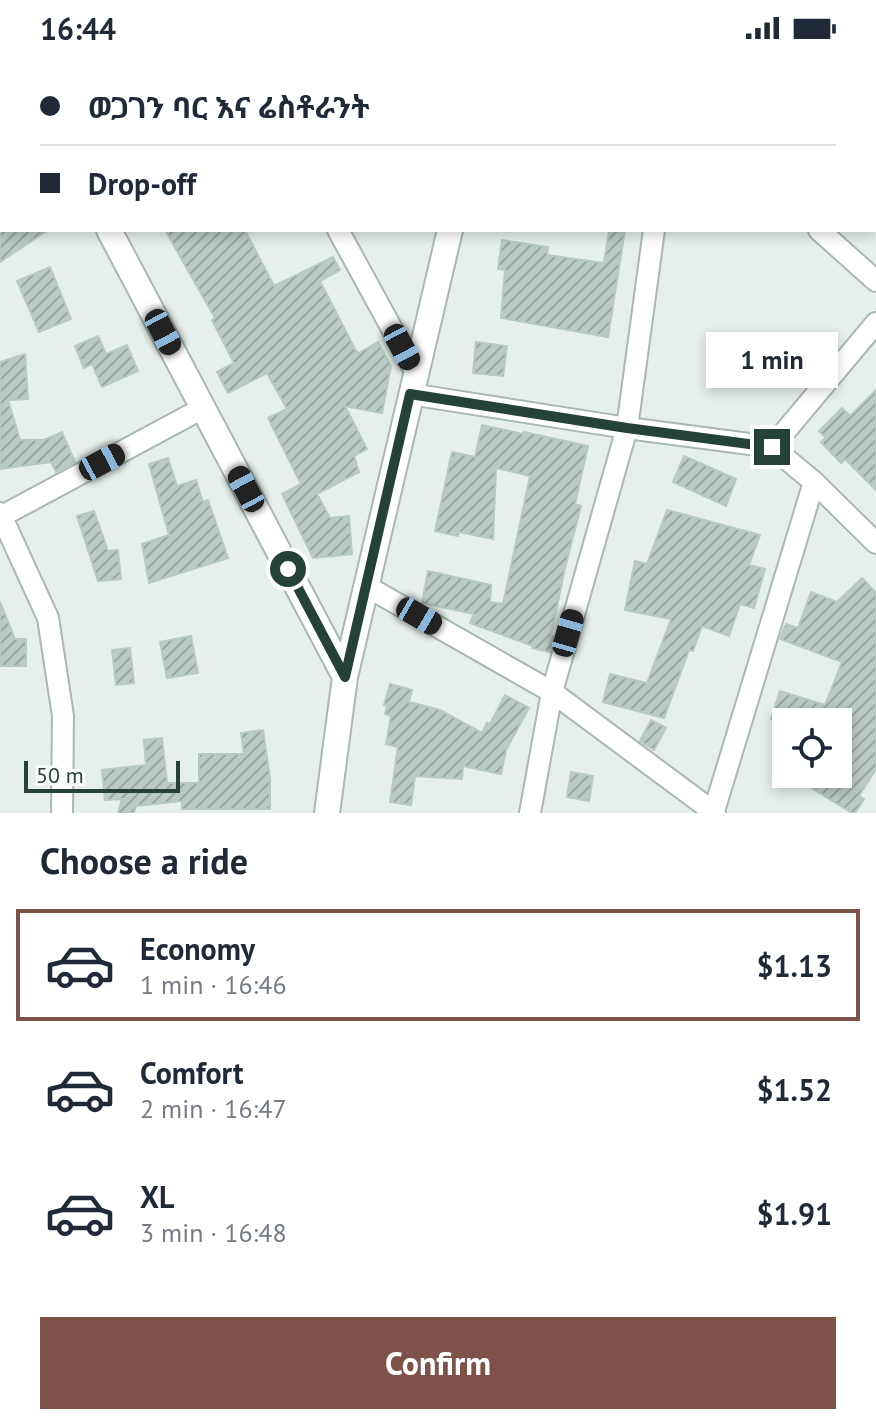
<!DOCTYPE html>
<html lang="en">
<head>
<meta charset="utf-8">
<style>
  :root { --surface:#fff; --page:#f6f6f7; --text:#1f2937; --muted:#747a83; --line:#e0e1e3; --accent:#7f5249 }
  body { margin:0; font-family:"PT Sans","Noto Sans Ethiopic",sans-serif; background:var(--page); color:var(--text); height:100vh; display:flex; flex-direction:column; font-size:30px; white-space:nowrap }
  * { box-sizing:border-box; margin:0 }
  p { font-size:26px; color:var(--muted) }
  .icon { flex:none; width:44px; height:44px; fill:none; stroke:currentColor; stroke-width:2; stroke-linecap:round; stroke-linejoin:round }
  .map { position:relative; height:757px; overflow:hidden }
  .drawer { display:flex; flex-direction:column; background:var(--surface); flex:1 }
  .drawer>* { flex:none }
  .top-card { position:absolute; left:0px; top:0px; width:876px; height:176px; box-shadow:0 4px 12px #0003; display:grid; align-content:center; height:176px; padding:0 40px; background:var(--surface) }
  .buttons { position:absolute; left:772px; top:652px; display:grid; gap:16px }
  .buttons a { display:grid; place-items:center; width:80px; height:80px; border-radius:0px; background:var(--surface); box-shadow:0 4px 12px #0003; font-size:40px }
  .scale { position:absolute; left:24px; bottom:20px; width:156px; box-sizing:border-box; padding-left:8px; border:4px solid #24423a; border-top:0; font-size:22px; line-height:28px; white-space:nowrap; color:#24423a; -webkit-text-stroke:6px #f7fbf9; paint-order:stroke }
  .end { position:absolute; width:36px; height:36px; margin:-18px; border:10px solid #24423a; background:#fff; box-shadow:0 0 0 4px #fff }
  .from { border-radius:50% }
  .bubble { position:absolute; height:56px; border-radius:0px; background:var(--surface); box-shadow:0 4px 12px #0003; font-size:26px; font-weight:600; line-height:56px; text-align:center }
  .car { position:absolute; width:24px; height:48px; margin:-24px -12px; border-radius:10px; box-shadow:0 0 6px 2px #0007; background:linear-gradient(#222 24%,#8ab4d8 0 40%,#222 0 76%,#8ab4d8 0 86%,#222 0) }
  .top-card b { display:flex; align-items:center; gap:28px; height:76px; font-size:30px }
  .top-card b+b { border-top:2px solid var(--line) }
  .top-card i { width:20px; height:20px; background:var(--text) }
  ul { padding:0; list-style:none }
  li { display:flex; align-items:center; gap:24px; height:112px; margin:0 16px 12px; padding:0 24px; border:4px solid transparent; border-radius:0px }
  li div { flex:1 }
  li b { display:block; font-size:30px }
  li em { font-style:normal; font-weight:600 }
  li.selected { border-color:var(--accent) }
  li>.icon { width:72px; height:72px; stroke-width:1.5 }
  h2 { padding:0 40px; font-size:36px; line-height:96px }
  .button { display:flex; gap:16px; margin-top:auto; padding:16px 40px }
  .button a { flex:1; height:92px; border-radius:0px; background:var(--accent); color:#fff; font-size:32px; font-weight:600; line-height:92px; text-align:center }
  .status { display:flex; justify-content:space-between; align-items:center; height:56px; padding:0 40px; background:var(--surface); direction:ltr }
  .status svg { height:22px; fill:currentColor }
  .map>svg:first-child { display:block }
</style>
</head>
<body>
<div class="status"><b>16:44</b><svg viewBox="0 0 49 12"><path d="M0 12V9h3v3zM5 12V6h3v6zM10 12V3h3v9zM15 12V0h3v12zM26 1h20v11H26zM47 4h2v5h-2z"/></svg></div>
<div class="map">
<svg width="876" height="757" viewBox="0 0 876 757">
  <defs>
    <pattern id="building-hatch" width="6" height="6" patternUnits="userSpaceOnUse" patternTransform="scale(2)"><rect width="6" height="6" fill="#bbcac4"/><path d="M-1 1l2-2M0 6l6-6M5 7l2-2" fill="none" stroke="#98a6a0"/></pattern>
  </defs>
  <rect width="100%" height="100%" fill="#e6efeb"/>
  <!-- building -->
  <path fill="url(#building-hatch)" stroke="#b8c9c2" stroke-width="2" d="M0,174h48l-48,32z
    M165,174h80l29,56 59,-29 7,13 -20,11 36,70 3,2 19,-11 13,24 -9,47 -37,-7 22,43 -13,7 5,16 -42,22 13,24 19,-2 3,38 -39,4 -31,-64 19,-10 -33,-66 19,-9 -20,-36 -39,20 -11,-21 17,-9 -22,-43 3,-2z
    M609,174h16l-17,107 -107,-19 4,-48 -7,-1 4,-29 46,7 -1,8 57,8z
    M50,211l21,52 -32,13 -22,-51z
    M98,280l8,18 21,-9 11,26 -36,16 -10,-23 -8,4 -9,-22z
    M476,286l31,4 -4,30 -30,-3z
    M25,298l3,45 -20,1 12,40h24l18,-8 13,30 -19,10 -5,-10 -51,7v-107z
    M876,334v100l-31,-31 -4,4 -20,-21 5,-4 -7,-7 23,-23 8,8z
    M482,369l41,9 1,-2 64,14 -13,58 6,2 -16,62 -14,68h3l-4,16 -18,-4 1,-2 -63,-23 4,-9 -52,-11 6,-32 63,14 -1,17 13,2 27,-128 -34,-8 -3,71 -34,-7 -1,4 -23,-5 17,-79 23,5z
    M684,400l52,23 -10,27 -53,-24z
    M168,402l9,28 19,-6 7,22 5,-2 20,58 -79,25 -7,-39 27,-9 -20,-71z
    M667,454l93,25 -11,30 16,4 -11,39 -14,-4 -11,32 -27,-10 -9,25 -4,-1 -25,68 -61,-16 7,-28 37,9 24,-64 -46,-9 10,-49 12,3z
    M94,455l14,40 10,-1 3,29 -23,2 -21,-65z
    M862,522l14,15v176l-17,27 5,3 -9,14h-3l-42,-26 4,-13h24v-52h-58l-9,-3 9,-28 45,14 17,-43 -62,-23 6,-15 12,4 13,-36 26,10z
    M0,546l15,37h11v27h-26z
    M191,580l7,37 -31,5 -7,-36z
    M130,592l4,35 -18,2 -4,-35z
    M390,628l22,6 -3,12 31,8 42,23 5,-10 3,1 15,-29 24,13 -23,42 -5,24 -38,-8 -1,13 -47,-3 -4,29 -21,-3 8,-55 -12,-3 5,-28 -6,-2 2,-8 -3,-1z
    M651,664l15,8 -12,22 -14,-9z
    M263,674l7,48v31h-88v-8l-46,5 -2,7h-16l4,-14 -17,1 -3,-30 44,-5 -2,-25 18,-2 5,45h32v-29h45l-3,-21z
    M571,716l22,4 -4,25 -22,-4z"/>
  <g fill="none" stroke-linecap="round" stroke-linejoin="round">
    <defs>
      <path id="minor" d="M243,0l1,2
        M626,0l2,2
        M321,2l4,-2
        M678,2v-2
        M338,174l77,141
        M819,174l57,51
        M410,338l217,34 145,19 42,35 62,61
        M772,391l104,-124
        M0,457l48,105 15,98 -1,97
        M0,461l203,-109
        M366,530l186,106 163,121
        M714,755l100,-329
        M530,757l22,-121 75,-264 27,-198"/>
      <path id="tertiary" d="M16,0l1,2
        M493,2v-2
        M109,174l236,447
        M327,757l18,-136 105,-447"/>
    </defs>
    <!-- minor casing -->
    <use href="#minor" stroke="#a8b8b2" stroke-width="24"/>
    <!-- tertiary casing -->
    <use href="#tertiary" stroke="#a8b8b2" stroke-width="28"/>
    <!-- minor -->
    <use href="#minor" stroke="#fff" stroke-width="20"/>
    <!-- tertiary -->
    <use href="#tertiary" stroke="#fff" stroke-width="24"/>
  </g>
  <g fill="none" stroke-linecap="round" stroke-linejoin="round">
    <!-- route -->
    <path stroke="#24423a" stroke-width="10" d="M288,513l57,108 65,-283 217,34 145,19"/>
  </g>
</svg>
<div class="buttons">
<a><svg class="icon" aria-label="locate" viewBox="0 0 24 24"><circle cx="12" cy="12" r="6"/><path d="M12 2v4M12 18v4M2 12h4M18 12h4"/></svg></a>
</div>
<div class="scale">50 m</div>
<i class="end from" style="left:288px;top:513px"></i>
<i class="end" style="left:772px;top:391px"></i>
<div class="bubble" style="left:706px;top:276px;width:132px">1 min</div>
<i class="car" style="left:163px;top:276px;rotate:152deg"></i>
<i class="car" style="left:402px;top:291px;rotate:152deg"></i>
<i class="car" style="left:102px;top:406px;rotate:62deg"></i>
<i class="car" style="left:246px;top:433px;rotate:332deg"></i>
<i class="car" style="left:419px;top:560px;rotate:120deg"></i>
<i class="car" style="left:568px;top:577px;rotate:16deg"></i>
<div class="top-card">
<b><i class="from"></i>ወጋገን ባር እና ሬስቶራንት</b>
<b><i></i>Drop-off</b>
</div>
</div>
<section class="drawer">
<h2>Choose a ride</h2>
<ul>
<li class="selected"><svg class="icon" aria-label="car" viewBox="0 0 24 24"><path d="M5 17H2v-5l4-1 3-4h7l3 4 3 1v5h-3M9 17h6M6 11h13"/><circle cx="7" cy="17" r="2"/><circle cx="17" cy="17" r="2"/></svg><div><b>Economy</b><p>1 min · 16:46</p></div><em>$1.13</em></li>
<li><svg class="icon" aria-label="car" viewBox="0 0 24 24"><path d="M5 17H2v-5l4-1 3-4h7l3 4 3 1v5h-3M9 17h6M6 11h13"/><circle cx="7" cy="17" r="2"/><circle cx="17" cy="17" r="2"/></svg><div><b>Comfort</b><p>2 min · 16:47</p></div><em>$1.52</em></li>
<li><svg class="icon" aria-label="car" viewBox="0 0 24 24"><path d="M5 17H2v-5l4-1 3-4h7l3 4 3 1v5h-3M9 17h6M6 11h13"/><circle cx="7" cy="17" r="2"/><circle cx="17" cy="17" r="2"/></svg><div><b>XL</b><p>3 min · 16:48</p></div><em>$1.91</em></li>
</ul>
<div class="button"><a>Confirm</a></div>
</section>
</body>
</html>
